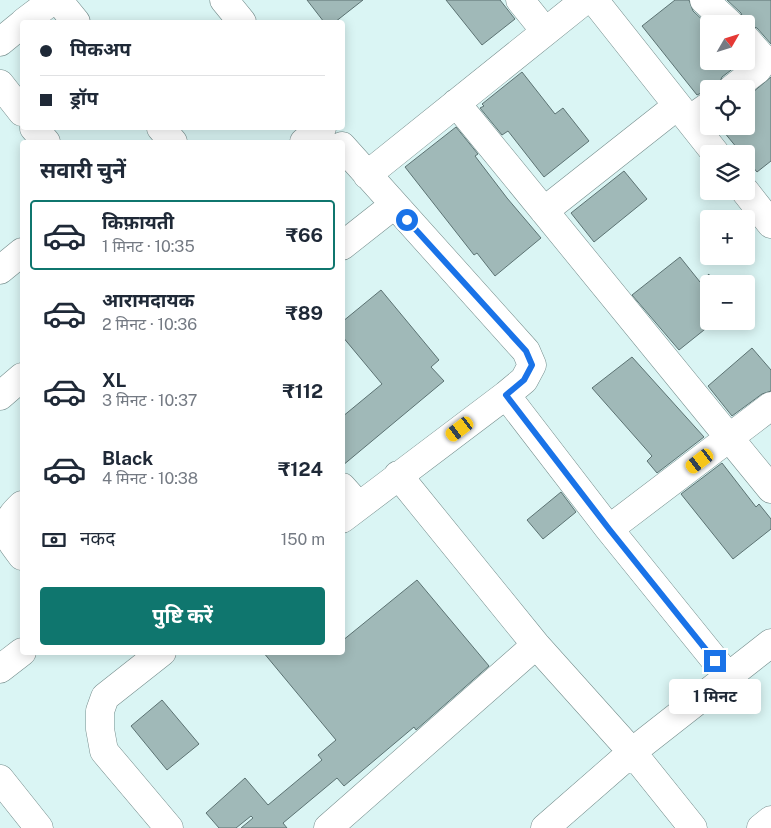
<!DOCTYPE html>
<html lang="hi">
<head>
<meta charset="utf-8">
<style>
  :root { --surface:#fff; --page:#f6f6f7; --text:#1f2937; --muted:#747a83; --line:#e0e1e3; --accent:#0f766e }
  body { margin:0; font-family:"Public Sans","Noto Sans Devanagari",sans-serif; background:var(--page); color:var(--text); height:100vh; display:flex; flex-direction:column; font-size:19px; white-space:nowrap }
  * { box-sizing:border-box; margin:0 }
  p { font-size:16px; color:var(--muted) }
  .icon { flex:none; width:28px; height:28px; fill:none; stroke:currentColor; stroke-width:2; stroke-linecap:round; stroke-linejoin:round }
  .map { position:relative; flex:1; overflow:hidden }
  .sheet { position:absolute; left:20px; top:140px; width:325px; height:515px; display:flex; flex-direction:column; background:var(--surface); border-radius:5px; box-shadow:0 2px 12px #0003 }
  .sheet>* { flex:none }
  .top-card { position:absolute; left:20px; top:20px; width:325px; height:110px; border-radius:5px; box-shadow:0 2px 12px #0003; display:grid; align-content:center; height:110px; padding:0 20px; background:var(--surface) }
  .needle { width:32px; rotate:51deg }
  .buttons { position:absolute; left:700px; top:15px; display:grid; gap:10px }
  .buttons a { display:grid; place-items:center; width:55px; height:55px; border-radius:5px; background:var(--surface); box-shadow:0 2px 12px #0003; font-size:25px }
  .end { position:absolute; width:22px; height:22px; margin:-11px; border:6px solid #1a73e8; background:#fff; box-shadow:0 0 0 2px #fff }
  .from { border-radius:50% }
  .bubble { position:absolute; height:35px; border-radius:5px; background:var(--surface); box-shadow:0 2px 12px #0003; font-size:16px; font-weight:700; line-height:35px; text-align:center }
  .car { position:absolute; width:15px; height:30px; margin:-15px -8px; border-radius:6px; box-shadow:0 0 4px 1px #0007; background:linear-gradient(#f5c518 24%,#345 0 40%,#f5c518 0 76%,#345 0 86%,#f5c518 0) }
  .top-card b { display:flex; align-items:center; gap:18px; height:48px; font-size:19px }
  .top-card b+b { border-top:1px solid var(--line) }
  .top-card i { width:12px; height:12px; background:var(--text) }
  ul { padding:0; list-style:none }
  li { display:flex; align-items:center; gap:15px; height:70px; margin:0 10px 8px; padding:0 10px; border:2px solid transparent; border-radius:5px }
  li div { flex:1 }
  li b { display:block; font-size:19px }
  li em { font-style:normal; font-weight:700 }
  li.on { border-color:var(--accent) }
  li>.icon { width:45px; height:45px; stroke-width:1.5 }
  h2 { padding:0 20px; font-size:22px; line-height:60px }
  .pay { display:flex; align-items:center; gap:12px; height:55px; padding:0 20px; font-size:19px }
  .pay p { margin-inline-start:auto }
  .action { display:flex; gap:10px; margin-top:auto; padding:10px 20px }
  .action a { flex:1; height:58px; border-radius:5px; background:var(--accent); color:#fff; font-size:20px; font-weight:700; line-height:58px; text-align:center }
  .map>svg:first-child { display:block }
</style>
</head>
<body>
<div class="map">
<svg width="771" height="828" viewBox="0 0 771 828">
  <rect width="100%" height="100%" fill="#daf5f4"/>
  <!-- building -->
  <path fill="#a0b9b8" stroke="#5c7373" d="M307,0h56l-28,22h-11z
    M446,0h54l15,19 -33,26z
    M675,0h14l4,11 16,15v35h34l-21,16 -5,12h-8l-12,6 -55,-69z
    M727,0h44v44l-14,-16 -12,-4 -4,-11z
    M522,72l33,42 8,-6 26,33 -45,36 -36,-46 -6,4 -22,-27 4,-2 -2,-2z
    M771,77v84l-14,11 -11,-13v-5h-4l-23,-28h27v-28z
    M456,127l22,27 -3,2 32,42 34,40 -46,38 -18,-23 -3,2 -69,-88z
    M624,171l23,28 -53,43 -23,-29z
    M680,257l20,25 9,-8v52l-30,24 -47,-55z
    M381,290l58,70 -8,7 13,14 -102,85v-49l40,-33 -40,-48v-14z
    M752,348l19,22v21l-9,3 -30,22 -24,-30z
    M632,357l72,80 -47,36 -10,-12 5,-5 -60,-68z
    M722,463l34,44 3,-3 12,15v10l-38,30 -52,-65z
    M561,492l15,20 -33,27 -16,-19z
    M417,580l72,86 -73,64 -2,-3 -70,59 -7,-8 -54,45 4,5h-46l12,-10 -2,-2 -15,12h-17l-13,-15 39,-35 23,27 54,-45 -4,-5 18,-15 -73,-88h79v-11z
    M162,700l37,44 -32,26 -36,-44z"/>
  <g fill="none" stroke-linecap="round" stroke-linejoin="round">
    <defs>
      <path id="minor" d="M58,0l18,22
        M224,0l18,22
        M520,0l25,31
        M594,0l122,154
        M704,0l26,24
        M24,22l29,-22
        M0,42l22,-18
        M0,84l22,28
        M732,89l25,-19 5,-7 -2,-8 -14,-16
        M456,103l315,386
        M689,120l20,-14
        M34,128l12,14
        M161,128l12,14
        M304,142l18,-14
        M342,146l184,205 6,14 -8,15 -18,15 -164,124
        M367,175l218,-175
        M745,191l26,33
        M544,211l133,-105
        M342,246l52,-41
        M0,270l22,-18
        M506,395l103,134 118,146
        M0,396l22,-19
        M398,475l138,170 96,107 61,76
        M342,487l17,19
        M22,505c-22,21 -18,28 0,51
        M609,529l162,-123
        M162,652l-57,45 -5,14v18l4,22 65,77
        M0,669l22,-17
        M0,779l39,49
        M328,828l208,-183
        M545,828l87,-76 139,-109
        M761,828l10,-8"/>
    </defs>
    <!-- minor casing -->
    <use href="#minor" stroke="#758d8c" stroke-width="29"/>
    <!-- minor -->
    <use href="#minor" stroke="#fff" stroke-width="28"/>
  </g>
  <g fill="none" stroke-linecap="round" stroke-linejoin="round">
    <!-- route -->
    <path stroke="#1a73e8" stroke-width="6" d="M407,220l119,131 6,14 -8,15 -18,15 103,134 106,132"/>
  </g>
</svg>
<div class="buttons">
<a><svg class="needle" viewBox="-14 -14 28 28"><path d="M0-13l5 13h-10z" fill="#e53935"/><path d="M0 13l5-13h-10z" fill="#747a83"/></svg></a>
<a><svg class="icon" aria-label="locate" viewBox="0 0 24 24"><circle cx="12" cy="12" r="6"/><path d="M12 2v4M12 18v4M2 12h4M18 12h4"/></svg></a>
<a><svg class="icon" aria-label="layers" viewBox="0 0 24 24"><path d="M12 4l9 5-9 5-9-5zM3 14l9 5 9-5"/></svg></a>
<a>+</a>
<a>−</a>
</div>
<i class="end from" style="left:407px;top:220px"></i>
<i class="end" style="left:715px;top:661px"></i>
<div class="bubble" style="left:669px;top:679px;width:92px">1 मिनट</div>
<i class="car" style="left:460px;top:429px;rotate:233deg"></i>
<i class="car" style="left:700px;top:461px;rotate:233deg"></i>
<div class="top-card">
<b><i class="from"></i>पिकअप</b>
<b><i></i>ड्रॉप</b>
</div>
<section class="sheet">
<h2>सवारी चुनें</h2>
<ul>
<li class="on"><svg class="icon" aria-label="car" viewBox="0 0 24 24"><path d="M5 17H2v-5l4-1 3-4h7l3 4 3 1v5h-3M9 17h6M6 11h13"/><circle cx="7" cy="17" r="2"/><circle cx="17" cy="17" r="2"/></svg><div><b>किफ़ायती</b><p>1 मिनट · 10:35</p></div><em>₹66</em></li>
<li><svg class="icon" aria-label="car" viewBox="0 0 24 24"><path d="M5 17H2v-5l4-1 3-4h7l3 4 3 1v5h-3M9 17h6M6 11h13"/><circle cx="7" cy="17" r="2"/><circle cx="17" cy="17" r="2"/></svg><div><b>आरामदायक</b><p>2 मिनट · 10:36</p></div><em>₹89</em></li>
<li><svg class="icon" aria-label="car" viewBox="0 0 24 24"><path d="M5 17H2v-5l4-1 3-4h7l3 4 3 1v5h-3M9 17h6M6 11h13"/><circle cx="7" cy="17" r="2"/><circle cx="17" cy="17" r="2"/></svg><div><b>XL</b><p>3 मिनट · 10:37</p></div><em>₹112</em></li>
<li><svg class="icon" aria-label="car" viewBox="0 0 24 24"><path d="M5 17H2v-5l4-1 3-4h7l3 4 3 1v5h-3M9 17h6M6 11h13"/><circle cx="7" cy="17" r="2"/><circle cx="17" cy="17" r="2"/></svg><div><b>Black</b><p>4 मिनट · 10:38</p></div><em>₹124</em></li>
</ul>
<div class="pay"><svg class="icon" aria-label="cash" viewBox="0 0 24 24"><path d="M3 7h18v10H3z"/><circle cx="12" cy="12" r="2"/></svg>नकद<p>150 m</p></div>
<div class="action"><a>पुष्टि करें</a></div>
</section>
</div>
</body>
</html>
